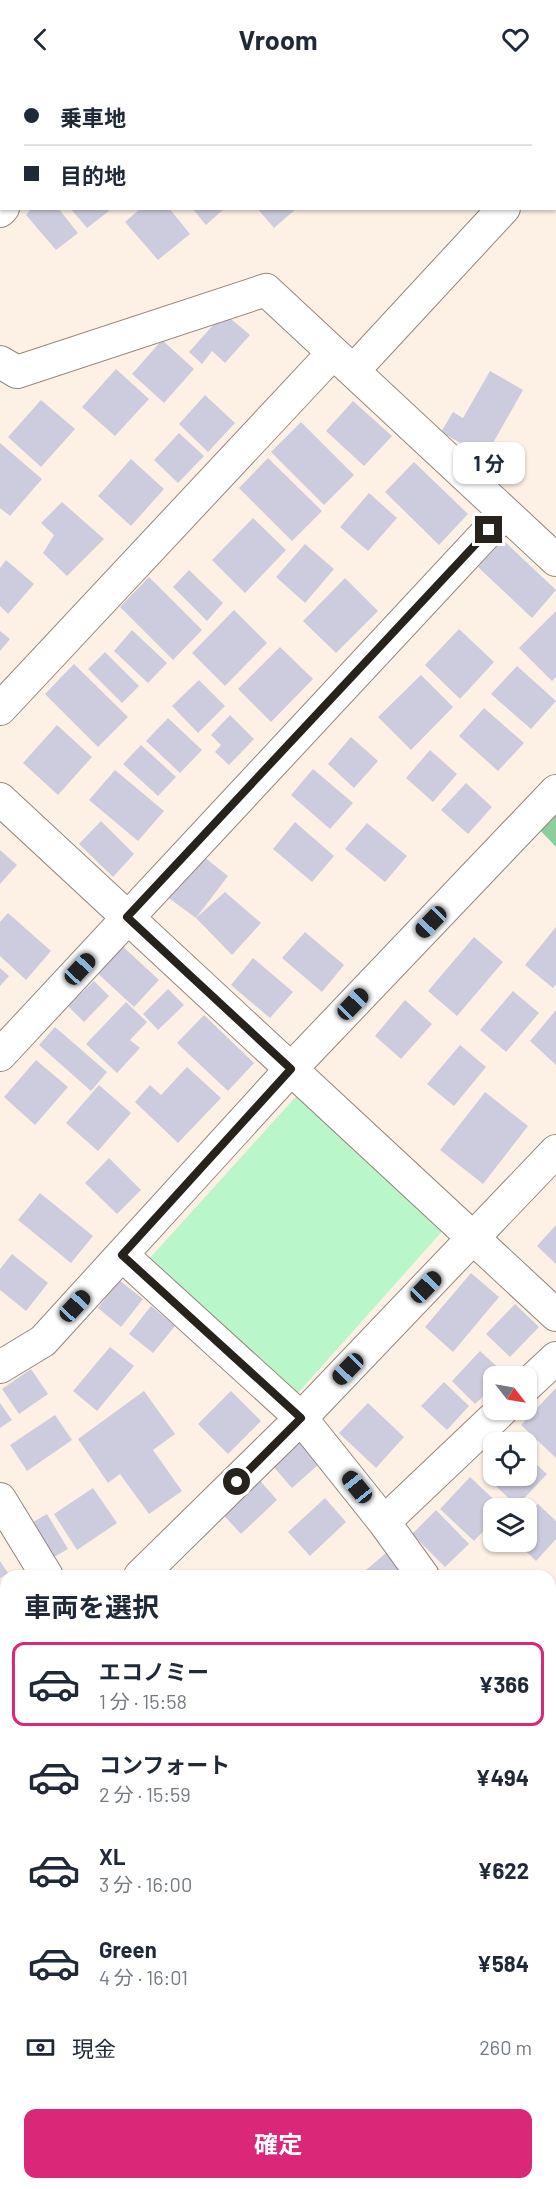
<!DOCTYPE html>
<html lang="ja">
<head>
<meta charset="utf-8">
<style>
  :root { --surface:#fff; --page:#f6f6f7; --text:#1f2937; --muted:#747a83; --line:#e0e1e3; --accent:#db2777 }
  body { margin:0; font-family:Barlow,"Noto Sans JP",sans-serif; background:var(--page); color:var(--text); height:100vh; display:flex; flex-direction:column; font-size:22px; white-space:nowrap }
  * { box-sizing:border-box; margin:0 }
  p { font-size:20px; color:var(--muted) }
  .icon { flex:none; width:33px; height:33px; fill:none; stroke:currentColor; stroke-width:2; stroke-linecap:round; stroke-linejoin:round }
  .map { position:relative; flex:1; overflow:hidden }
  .side { position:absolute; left:0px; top:1492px; width:556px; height:620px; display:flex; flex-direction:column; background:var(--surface); border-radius:18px 18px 0 0; box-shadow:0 2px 4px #0004 }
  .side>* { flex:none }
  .hud { position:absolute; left:0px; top:0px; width:556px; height:132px; box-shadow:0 2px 4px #0004; display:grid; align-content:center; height:132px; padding:0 24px; background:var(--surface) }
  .needle { width:39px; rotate:121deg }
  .fabs { position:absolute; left:483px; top:1288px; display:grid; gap:12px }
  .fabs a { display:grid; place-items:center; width:54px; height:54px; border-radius:12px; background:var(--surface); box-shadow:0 2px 4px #0004; font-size:30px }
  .end { position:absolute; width:27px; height:27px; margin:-14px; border:8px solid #28221d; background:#fff; box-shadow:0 0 0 3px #fff }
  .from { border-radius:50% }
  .bubble { position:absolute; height:42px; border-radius:12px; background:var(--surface); box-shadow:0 2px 4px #0004; font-size:20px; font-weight:700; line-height:42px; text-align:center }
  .car { position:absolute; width:18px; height:36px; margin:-18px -9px; border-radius:8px; box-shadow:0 0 4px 2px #0007; background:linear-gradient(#222 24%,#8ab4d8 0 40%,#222 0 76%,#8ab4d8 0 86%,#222 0) }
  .hud b { display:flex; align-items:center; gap:21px; height:57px; font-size:22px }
  .hud b+b { border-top:2px solid var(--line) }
  .hud i { width:15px; height:15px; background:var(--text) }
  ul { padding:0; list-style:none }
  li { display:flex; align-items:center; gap:18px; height:84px; margin:0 12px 9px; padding:0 12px; border:3px solid transparent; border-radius:12px }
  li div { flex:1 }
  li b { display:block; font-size:22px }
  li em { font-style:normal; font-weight:700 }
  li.on { border-color:var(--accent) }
  li>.icon { width:54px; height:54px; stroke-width:1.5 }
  h2 { padding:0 24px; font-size:27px; line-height:72px }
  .pay { display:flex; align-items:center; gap:15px; height:66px; padding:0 24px; font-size:22px }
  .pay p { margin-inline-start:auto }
  .button { display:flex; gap:12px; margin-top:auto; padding:12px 24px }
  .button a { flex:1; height:69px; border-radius:12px; background:var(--accent); color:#fff; font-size:24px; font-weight:700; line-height:69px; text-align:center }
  header { display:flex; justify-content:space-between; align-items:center; height:78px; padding:0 24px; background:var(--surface); font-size:27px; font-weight:700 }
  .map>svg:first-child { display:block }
</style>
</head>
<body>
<header><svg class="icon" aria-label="back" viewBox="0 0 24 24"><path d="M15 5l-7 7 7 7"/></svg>Vroom<svg class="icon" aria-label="heart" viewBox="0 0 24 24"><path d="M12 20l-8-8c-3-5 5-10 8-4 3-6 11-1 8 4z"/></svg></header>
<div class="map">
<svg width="556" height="2111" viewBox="0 0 556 2111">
  <rect width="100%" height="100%" fill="#fdf0e5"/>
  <!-- green -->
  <path fill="#b9f6c9" d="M301,1013l145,136 -149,167 -148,-135z"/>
  <!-- forest -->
  <path fill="#8bcf9e" d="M556,729v40l-19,-20z"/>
  <!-- building -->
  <path fill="#cdccdf" d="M32,130h26l20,25 -22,17 -30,-35z
    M70,130h37l2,3 -22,17z
    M141,130h28l21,26 -32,26 -33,-38z
    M192,130h33l-19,17z
    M257,130h40l-23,20z
    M224,235l26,22 -25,28 -13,-12 -10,13 -13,-12z
    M162,262l32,29 -30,34 -32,-29z
    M116,291l33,30 -34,37 -33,-29z
    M490,293l33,19 -38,67 -44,-25 12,-20 10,6z
    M205,317l30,28 -27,29 -29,-28z
    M41,322l34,29 -34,38 -33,-30z
    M353,323l39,35 -28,30 -38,-35z
    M301,344l53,53 -30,30 -53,-53z
    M179,355l25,23 -26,27 -24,-23z
    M0,365l42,36 -32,37 -10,-8z
    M268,380l54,53 -30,30 -53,-53z
    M131,381l33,30 -33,37 -33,-30z
    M414,384l54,52 -29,31 -54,-53z
    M369,415l28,25 -29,33 -28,-24z
    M62,424l42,37 -37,37 -24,-23 11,-18 -13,-12z
    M253,440l33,32 -41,43 -33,-33z
    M503,462l53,50 -24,28 -54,-51z
    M305,466l29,25 -29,34 -29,-26z
    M6,482l28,24 -26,30 -8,-8v-38z
    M189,492l34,33 -16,18 -34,-34z
    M149,499l53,53 -29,30 -53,-53z
    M345,500l33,33 -42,42 -33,-32z
    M234,532l33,33 -42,43 -33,-33z
    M556,533v66l-4,4 -33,-33z
    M459,551l35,33 -34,37 -35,-34z
    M132,552l35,33 -19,20 -34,-32z
    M0,553l10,8 -10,12z
    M280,569l33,32 -42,43 -33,-33z
    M105,574l34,34 -17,17 -34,-34z
    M74,586l54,53 -30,30 -53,-53z
    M517,588l39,35 -25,28 -40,-35z
    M421,597l32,32 -42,43 -33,-33z
    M199,602l26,26 -27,27 -26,-27z
    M484,630l40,35 -26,28 -39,-35z
    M230,637l24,24 -25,26 -14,-13 6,-7 -10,-10z
    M168,640l34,32 -22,23 -34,-32z
    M57,647l35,32 -34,38 -35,-32z
    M351,659l27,24 -24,27 -26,-24z
    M141,667l35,32 -18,19 -35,-32z
    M430,672l27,24 -24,28 -27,-24z
    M313,691l40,34 -23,26 -39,-34z
    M115,692l49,41 -26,30 -49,-41z
    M466,705l26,24 -24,27 -27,-24z
    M101,743l33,33 -21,23 -34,-33z
    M295,744l39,34 -22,26 -39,-33z
    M367,745l40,33 -22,26 -40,-33z
    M0,772l17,15 -17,19z
    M199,775l29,23 -32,42 29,-26 36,31 -29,32 -36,-37 -30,-22z
    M8,835l43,38 -25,29 -26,-24v-34z
    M556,849v57l-3,4 -28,-23z
    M305,854l39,33 -22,27 -40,-34z
    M474,859l29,25 -46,54 -29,-25z
    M118,864l41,38 -25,27 -41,-38z
    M253,880l40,34 -23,26 -39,-33z
    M0,890l9,8 -9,10z
    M94,903l15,15 -25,26 -16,-16z
    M168,911l16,16 -26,25 -15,-16z
    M513,913l26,22 -33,39 -26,-22z
    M405,922l27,24 -31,35 -26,-23z
    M126,924l21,20 -17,18 10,8 -23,25 -31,-29z
    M556,932v55l-26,-24z
    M204,937l50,48 -26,28 -51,-48z
    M55,949l52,45 -16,19 -52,-46z
    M460,967l26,22 -32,39 -27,-22z
    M36,982l32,27 -33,38 -31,-28z
    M187,989l34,31 -43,45 -43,-41 15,-17 11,10z
    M99,1007l32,28 -33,38 -32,-28z
    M485,1014l43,34 -45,58 -43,-34z
    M109,1080l32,32 -24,24 -32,-31z
    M40,1115l53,43 -22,27 -53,-43z
    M556,1147v39l-19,-18z
    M12,1176l36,29 -22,28 -26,-21v-21z
    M471,1195l28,24 -46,55 -28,-25z
    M119,1202l24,19 -22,28 -23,-19z
    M515,1226l24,23 -29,30 -24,-23z
    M151,1228l24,20 -22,27 -24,-19z
    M110,1269l24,19 -37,45 -24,-20z
    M480,1273l25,23 -3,3h-8v9l-19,18 -23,-23z
    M31,1291l17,25 -29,20 -17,-25z
    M444,1304l25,24 -22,24 -26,-24z
    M556,1310v70l-35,-33z
    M144,1313l31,43 -22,16 29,41 -33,23 -29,-40 -12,9 -30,-44z
    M231,1313l30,30 -33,33 -30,-30z
    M0,1325l12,17 -12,8z
    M368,1325l36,34 -28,31 -37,-35z
    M55,1337l17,25 -45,31 -17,-26z
    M298,1362l21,24 -27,24 -21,-24z
    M526,1377l21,19 -30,32 -34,-32 11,-11v13h32z
    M256,1398l21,24 -36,34 -22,-24z
    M470,1399l34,32h-10v11l-20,21 -34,-32z
    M93,1410l24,35 -40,27 -23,-36z
    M325,1420l21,24 -36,34 -22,-24z
    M538,1426l18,17v18l-20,22 -20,-19h10v-26z
    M436,1432l33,34 -24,23 -33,-33z
    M47,1436l21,35 -14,8 -21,-35z
    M387,1474l21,24h-49z
    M0,1483l8,12 -8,5z
    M550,1509l6,7v45l-6,4z
    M6,1637v40l-6,-10v-26z
    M550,1698l6,6v4l-6,4z
    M556,1728v62l-6,5v-62z
    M6,1734v40l-6,4v-40z
    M556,1812v32l-6,-7v-20z
    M555,1883l1,1v54l-6,-5v-45z
    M0,2052l6,7v47h8l-5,5h-9z
    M502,2106h8l5,5h-18z"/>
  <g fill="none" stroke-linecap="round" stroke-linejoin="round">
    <defs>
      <path id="street" d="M157,2l2,-2
        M555,92l1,1
        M0,133l3,-3
        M0,284l17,10 249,-82 290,270
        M353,293l151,-163
        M0,631l333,-356
        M0,721l556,516
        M0,977l505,-542
        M122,1177l179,163 83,104 39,54
        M0,1289l43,-26 248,-272 265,-278
        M526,1308l30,-28
        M0,1421l47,77
        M384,1444l118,-112
        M140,1498l161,-158 255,-267
        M0,1613l6,-4
        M550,1656l6,5
        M550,1999l6,-6
        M298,2111l2,-5
        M447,2111l5,-5"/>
      <path id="primary" d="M550,1592l6,-4
        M0,1997l6,-4"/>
    </defs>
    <!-- street casing -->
    <use href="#street" stroke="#96877a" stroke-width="34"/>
    <!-- primary casing -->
    <use href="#primary" stroke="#9a5563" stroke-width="36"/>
    <!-- street -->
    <use href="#street" stroke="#fff" stroke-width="32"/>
    <!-- primary -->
    <use href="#primary" stroke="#e8aab8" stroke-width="33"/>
  </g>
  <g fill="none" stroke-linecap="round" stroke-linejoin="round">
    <!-- route -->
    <path stroke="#28221d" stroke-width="8" d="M237,1404l64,-64 -179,-163 169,-186 -164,-152 362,-387"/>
  </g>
</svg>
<div class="fabs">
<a><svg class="needle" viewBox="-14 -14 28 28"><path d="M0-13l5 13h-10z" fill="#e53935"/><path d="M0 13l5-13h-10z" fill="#747a83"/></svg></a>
<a><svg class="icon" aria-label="locate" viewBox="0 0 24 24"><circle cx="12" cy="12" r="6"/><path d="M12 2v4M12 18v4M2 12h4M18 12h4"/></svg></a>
<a><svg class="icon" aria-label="layers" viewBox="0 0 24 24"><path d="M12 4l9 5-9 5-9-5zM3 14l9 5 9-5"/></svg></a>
</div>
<i class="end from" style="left:237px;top:1404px"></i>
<i class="end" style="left:489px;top:452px"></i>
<div class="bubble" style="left:453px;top:364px;width:72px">1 分</div>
<i class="car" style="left:431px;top:844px;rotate:224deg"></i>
<i class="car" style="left:80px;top:891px;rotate:43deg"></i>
<i class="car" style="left:353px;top:926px;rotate:44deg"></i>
<i class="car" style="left:426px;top:1209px;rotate:44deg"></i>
<i class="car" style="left:75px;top:1228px;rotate:43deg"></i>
<i class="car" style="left:348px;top:1291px;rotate:224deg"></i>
<i class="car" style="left:357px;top:1409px;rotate:321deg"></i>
<div class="hud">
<b><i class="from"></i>乗車地</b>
<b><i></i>目的地</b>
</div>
<section class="side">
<h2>車両を選択</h2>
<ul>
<li class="on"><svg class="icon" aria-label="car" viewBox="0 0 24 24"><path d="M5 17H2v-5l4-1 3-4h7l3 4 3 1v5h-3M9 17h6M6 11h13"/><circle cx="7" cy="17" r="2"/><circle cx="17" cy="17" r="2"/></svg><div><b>エコノミー</b><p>1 分 · 15:58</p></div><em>¥366</em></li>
<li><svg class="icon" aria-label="car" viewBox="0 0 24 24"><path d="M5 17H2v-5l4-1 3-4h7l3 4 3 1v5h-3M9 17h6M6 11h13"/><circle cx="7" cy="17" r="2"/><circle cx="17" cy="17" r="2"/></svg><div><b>コンフォート</b><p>2 分 · 15:59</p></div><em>¥494</em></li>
<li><svg class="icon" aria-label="car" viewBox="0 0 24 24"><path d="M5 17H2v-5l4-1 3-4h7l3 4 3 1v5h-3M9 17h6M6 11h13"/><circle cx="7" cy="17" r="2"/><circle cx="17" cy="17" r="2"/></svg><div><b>XL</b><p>3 分 · 16:00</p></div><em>¥622</em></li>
<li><svg class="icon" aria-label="car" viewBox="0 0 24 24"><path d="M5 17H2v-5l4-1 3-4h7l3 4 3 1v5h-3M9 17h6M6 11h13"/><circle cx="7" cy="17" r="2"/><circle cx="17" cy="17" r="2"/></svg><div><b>Green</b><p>4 分 · 16:01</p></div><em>¥584</em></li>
</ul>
<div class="pay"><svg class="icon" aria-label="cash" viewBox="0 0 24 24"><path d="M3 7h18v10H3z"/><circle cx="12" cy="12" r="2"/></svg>現金<p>260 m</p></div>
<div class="button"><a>確定</a></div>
</section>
</div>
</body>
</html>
